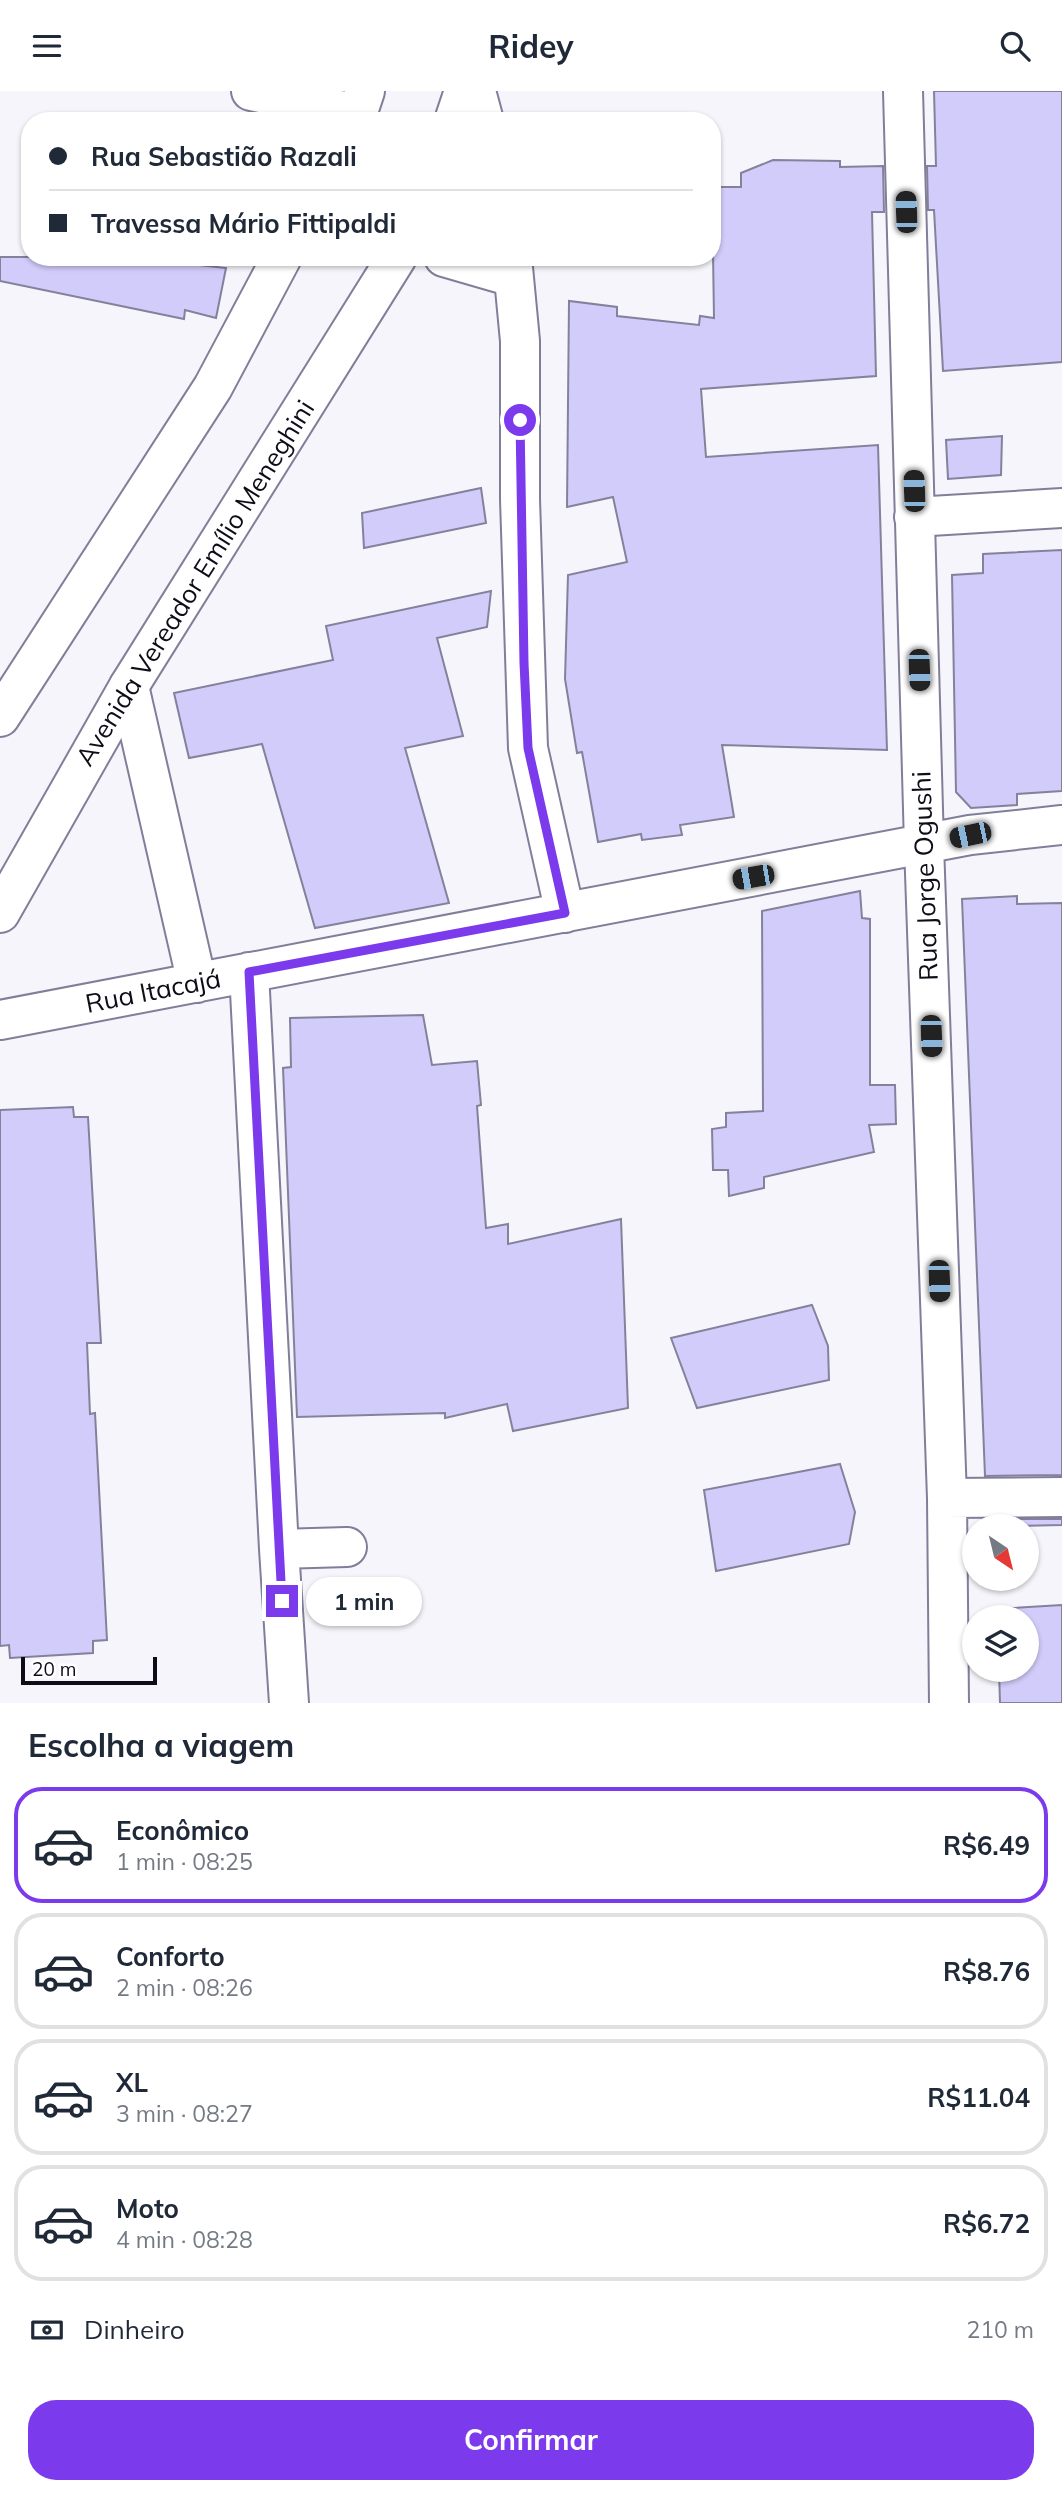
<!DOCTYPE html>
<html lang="pt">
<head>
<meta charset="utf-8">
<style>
  :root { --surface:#fff; --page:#f2f2f3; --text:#1f2937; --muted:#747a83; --line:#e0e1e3; --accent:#7c3aed }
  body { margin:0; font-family:Mulish,sans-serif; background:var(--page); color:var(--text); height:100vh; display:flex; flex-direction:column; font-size:26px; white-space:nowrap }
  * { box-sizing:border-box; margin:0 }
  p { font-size:23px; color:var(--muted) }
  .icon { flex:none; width:38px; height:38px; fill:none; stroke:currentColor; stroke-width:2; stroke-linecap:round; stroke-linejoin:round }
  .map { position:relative; height:1612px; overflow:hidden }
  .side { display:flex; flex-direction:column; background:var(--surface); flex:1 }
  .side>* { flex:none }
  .hud { position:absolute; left:21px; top:21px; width:700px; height:154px; border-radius:28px; box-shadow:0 2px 5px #0004; display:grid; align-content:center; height:154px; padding:0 28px; background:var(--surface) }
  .needle { width:46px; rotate:145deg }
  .fabs { position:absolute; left:962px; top:1423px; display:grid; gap:14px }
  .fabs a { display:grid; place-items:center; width:77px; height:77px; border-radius:50%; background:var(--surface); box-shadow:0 2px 5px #0004; font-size:35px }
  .scale { position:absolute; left:21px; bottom:18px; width:136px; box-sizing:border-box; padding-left:7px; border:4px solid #0e0c16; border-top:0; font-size:19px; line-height:24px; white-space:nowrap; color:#0e0c16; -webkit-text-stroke:5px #fff; paint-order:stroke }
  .end { position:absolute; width:32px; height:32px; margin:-16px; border:9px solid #7c3aed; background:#fff; box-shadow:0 0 0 4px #fff }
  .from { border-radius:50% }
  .bubble { position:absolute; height:49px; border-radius:24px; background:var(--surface); box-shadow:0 2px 5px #0004; font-size:23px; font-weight:700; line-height:49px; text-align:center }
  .car { position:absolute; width:21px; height:42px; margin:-21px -10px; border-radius:9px; box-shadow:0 0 5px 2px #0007; background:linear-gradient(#222 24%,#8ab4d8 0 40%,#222 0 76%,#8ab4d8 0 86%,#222 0) }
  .hud b { display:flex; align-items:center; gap:24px; height:66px; font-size:26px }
  .hud b+b { border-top:2px solid var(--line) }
  .hud i { width:18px; height:18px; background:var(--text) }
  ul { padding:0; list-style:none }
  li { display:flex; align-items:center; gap:21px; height:116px; margin:0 14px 10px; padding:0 14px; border:4px solid var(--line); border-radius:28px }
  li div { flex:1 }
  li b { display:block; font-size:26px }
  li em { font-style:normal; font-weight:700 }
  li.on { border-color:var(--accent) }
  li>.icon { width:63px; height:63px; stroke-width:1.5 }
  h2 { padding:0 28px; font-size:32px; line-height:84px }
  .pay { display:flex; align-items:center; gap:18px; height:77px; padding:0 28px; font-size:26px }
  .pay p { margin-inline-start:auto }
  .primary-button { display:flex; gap:14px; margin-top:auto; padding:14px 28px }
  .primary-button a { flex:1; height:80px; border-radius:28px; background:var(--accent); color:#fff; font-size:28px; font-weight:700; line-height:80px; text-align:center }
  header { display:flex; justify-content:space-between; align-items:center; height:91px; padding:0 28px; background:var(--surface); font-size:32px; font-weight:700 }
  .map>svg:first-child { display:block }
</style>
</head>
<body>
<header><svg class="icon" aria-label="menu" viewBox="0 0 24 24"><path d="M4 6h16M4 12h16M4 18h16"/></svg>Ridey<svg class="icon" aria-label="search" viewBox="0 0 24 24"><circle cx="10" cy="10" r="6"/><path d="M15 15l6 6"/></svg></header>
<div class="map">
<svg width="1062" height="1612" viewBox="0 0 1062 1612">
  <rect width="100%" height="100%" fill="#f6f5fb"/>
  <!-- building -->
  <path fill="#d2ccfa" stroke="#84819c" stroke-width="2" d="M934,0h128v271l-119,9 -9,-161h-6l-1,-44h9z
    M773,69l67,1v6l43,-1 1,46h-12l4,164 -175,13 5,68 172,-12 9,305 -165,-5 12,72 -54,8 2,10 -40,5 -1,-6 -43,8 -16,-90 -5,1 -12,-74 3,-104 59,-13 -14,-65 -46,10 2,-206 48,6v9l82,9 1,-9 14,2 -2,-131h29v-14z
    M0,166h192l-1,7 35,4 -10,50 -31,-8 -1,9 -184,-38z
    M1002,345l-1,39 -53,4 -2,-39z
    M481,397l5,35 -122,25 -2,-35z
    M1062,459v241l-45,3v11l-46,3 -15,-16 -4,-217 31,-2v-19z
    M491,500l-4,36 -50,11 26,98 -58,12 44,155 -134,25 -53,-184 -73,14 -15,-65 159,-33 -7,-34z
    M860,800l2,27 8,1v166h25l1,39 -27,1 5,27 -110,25v11l-35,8 -1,-26h-15l-1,-41 14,-2v-14l37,-2 -1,-200z
    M1017,805v8l45,-1v572l-77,1 -23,-577z
    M423,924l9,50 45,-4 4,44 -4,1 9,122 22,-4v20l113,-25 7,189 -115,23 -6,-27 -62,14v-5l-148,4 -14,-349 8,-1 -1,-49z
    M73,1016l1,10h14l13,226h-14l3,71 5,-1 12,227 -14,1v12l-83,5 -1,-13 -9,1v-536z
    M812,1214l16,41 1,34 -132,28 -26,-70z
    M840,1373l15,48 -6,32 -133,27 -12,-81z
    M1011,1428h51v6l-51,1z
    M1062,1514v98h-62l-1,-34h28v-52h-30v-8z"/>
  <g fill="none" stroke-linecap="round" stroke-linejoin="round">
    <defs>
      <path id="minor" d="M251,0l107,23
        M476,0l8,30
        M903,0l21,754 23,653 2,205
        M444,166l69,20
        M512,166l8,84v158l8,249 37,165
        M914,426l148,-9
        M129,595l68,297
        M249,881l30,577 10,154
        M0,929l970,-185 92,-10
        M947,1407l115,-1
        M279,1458l68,-2"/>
      <path id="major" d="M355,30l10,-30
        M454,30l10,-30
        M0,626l213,-330 69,-130
        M0,822l129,-227 268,-429"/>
    </defs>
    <!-- minor casing -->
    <use href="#minor" stroke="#817e99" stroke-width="42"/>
    <!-- major casing -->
    <use href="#major" stroke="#817e99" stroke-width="42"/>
    <!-- minor -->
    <use href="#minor" stroke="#fff" stroke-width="38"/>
    <!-- major -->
    <use href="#major" stroke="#fff" stroke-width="38"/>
  </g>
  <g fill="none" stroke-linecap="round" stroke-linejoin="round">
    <!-- route -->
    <path stroke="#7c3aed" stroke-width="9" d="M282,1510l-33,-629 316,-59 -37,-165 -4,-85 -4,-243"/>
  </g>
  <g text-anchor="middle" stroke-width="5" stroke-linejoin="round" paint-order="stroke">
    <!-- street labels -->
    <g font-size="26" fill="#0e0c16" stroke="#fff">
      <text transform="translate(195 492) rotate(-58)" y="9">Avenida Vereador Emílio Meneghini</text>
      <text transform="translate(925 785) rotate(-92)" y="9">Rua Jorge Ogushi</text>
      <text transform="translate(153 900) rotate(-11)" y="9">Rua Itacajá</text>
    </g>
  </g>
</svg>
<div class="fabs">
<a><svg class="needle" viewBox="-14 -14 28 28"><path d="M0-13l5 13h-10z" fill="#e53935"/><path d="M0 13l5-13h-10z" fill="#747a83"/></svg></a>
<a><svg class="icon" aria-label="layers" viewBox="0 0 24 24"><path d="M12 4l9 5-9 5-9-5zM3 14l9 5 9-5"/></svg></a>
</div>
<div class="scale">20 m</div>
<i class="end from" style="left:520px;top:329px"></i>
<i class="end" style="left:282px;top:1510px"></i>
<div class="bubble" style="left:306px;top:1486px;width:116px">1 min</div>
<i class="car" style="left:906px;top:121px;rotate:358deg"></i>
<i class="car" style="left:914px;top:400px;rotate:358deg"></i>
<i class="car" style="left:919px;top:579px;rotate:178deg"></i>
<i class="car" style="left:970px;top:744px;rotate:258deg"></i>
<i class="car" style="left:753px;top:786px;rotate:260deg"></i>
<i class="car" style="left:931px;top:945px;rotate:178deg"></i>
<i class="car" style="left:939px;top:1190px;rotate:178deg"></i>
<div class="hud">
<b><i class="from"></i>Rua Sebastião Razali</b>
<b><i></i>Travessa Mário Fittipaldi</b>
</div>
</div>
<section class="side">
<h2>Escolha a viagem</h2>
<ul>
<li class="on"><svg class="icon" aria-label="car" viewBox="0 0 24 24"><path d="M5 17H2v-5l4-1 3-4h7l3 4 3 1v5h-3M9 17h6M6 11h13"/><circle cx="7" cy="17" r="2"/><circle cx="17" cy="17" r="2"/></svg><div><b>Econômico</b><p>1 min · 08:25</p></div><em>R$6.49</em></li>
<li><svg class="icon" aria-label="car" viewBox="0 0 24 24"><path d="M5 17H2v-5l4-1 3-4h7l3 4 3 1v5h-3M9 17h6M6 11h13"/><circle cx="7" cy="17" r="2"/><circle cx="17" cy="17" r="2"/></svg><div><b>Conforto</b><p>2 min · 08:26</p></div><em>R$8.76</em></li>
<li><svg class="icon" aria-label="car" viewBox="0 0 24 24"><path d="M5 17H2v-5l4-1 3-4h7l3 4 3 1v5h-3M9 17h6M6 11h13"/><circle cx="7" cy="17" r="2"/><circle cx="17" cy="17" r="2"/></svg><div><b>XL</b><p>3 min · 08:27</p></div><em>R$11.04</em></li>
<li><svg class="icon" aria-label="car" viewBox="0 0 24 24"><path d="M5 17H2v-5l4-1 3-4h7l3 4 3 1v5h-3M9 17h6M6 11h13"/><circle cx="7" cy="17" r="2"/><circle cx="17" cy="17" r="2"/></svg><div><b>Moto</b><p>4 min · 08:28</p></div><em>R$6.72</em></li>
</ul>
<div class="pay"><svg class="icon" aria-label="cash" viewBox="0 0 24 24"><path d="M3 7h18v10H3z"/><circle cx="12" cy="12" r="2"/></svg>Dinheiro<p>210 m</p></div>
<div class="primary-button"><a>Confirmar</a></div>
</section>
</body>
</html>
